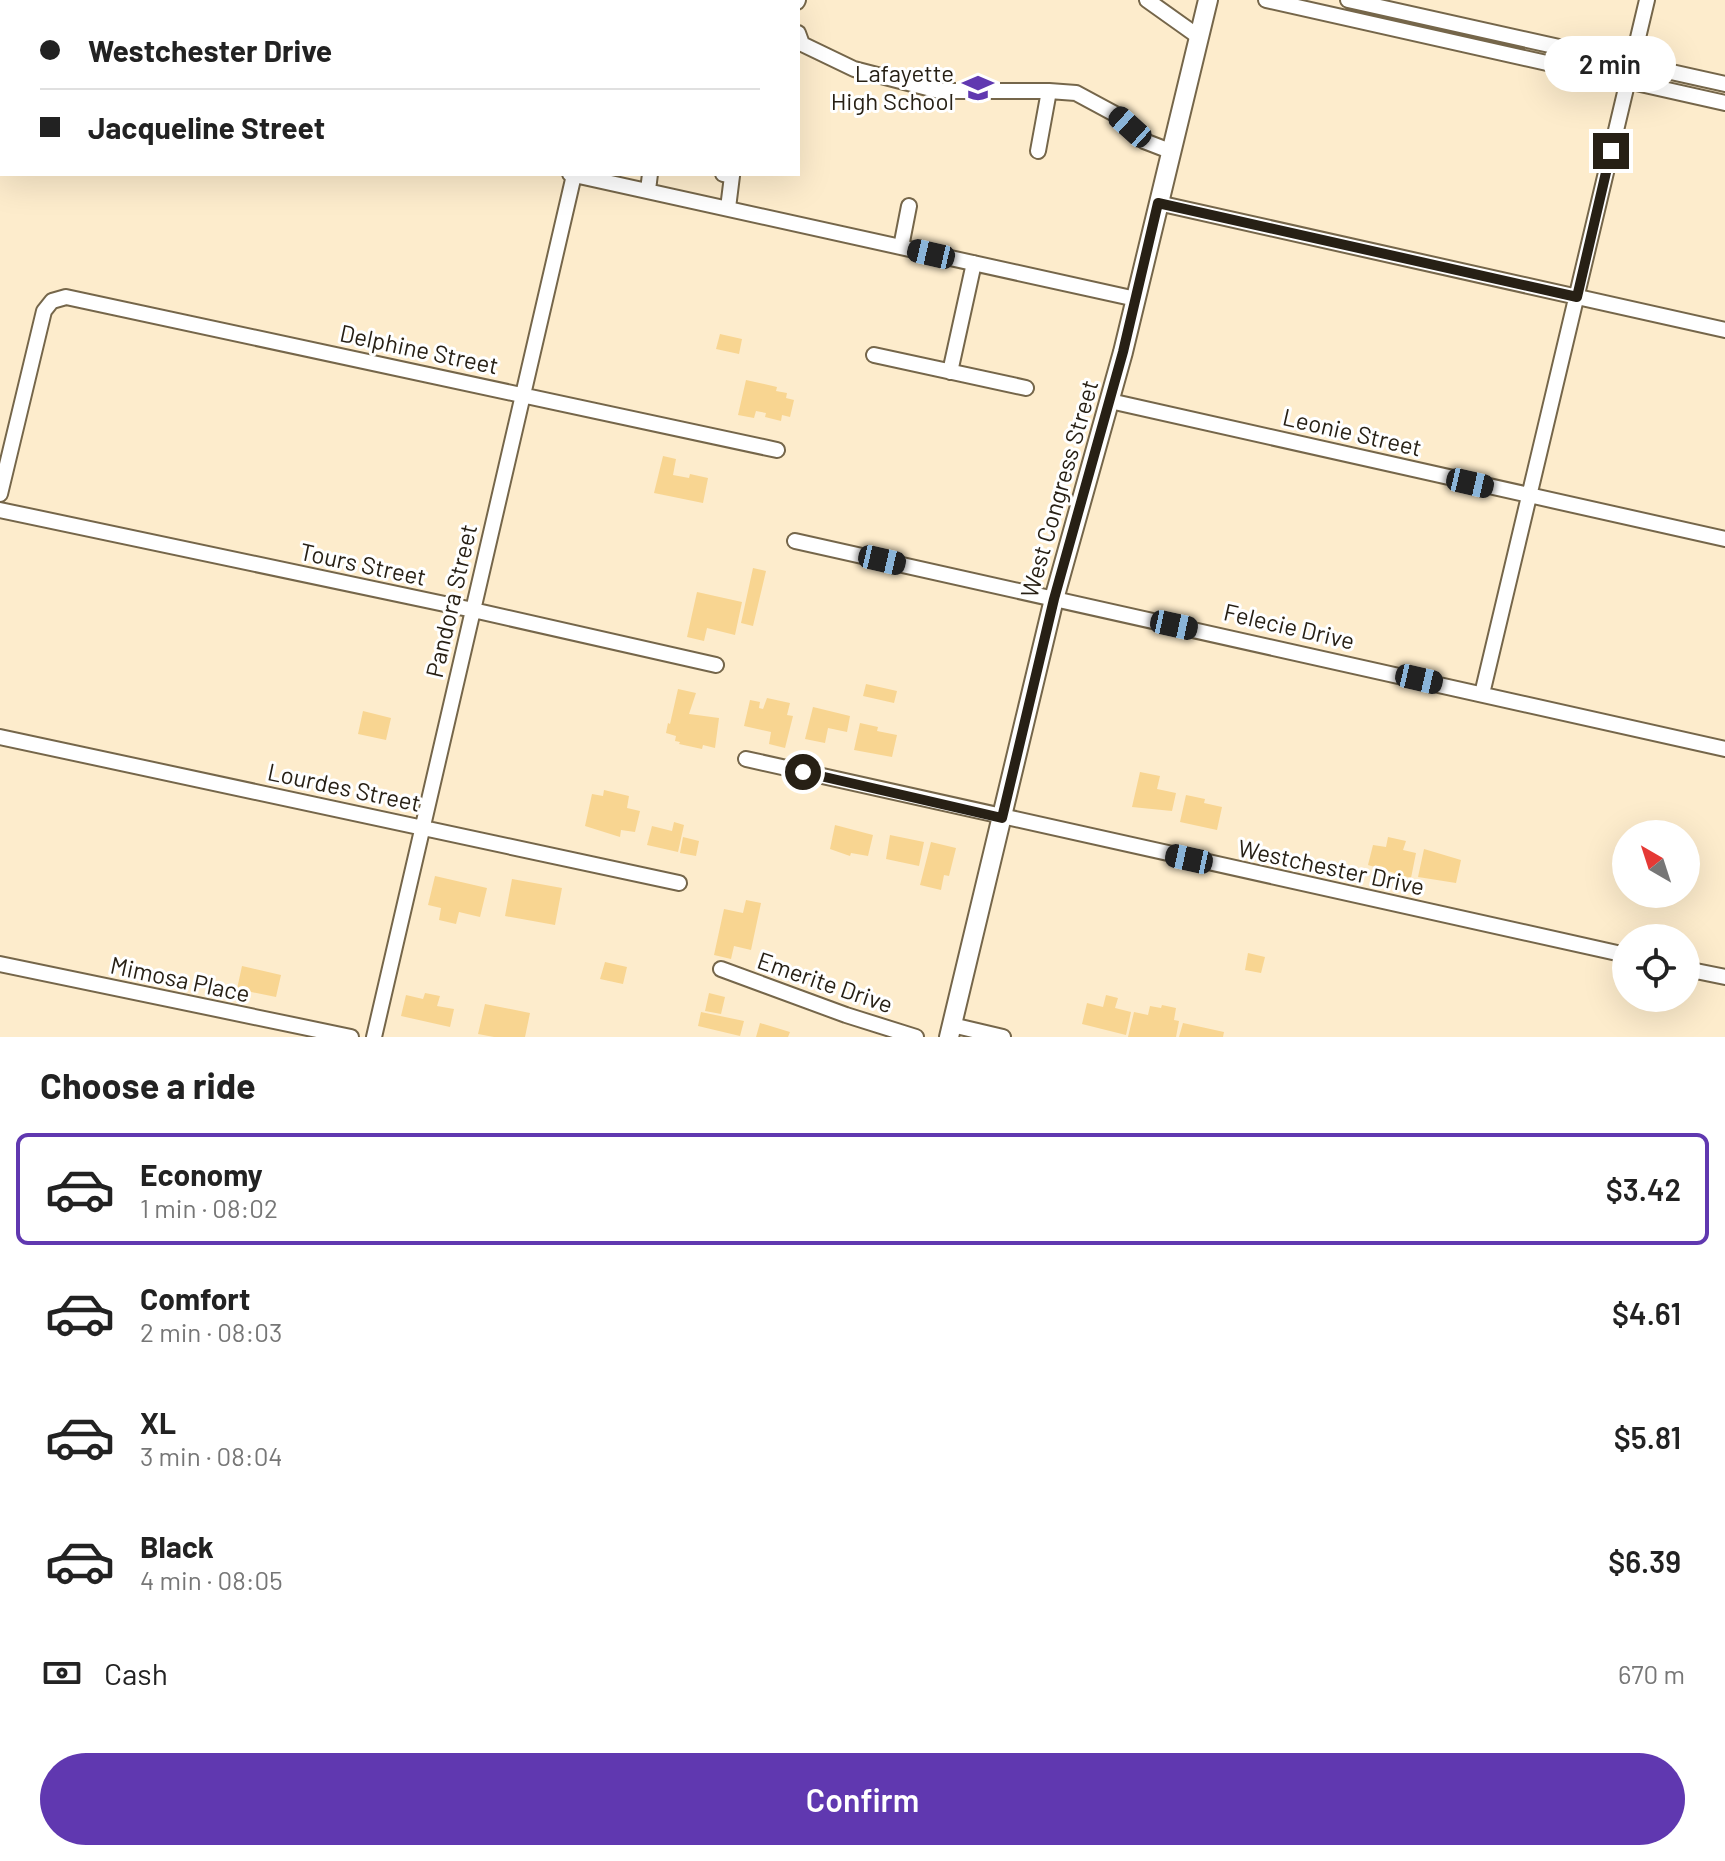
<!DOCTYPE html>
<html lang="en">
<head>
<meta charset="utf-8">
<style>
  :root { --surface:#fff; --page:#f2f2f2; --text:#222; --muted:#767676; --line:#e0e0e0; --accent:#6038b0 }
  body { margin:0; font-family:Barlow,sans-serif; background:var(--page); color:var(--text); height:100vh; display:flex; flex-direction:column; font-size:30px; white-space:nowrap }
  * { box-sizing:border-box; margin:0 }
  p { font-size:26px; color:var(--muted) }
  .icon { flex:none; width:44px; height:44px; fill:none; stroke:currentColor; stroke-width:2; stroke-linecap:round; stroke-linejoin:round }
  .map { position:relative; height:1037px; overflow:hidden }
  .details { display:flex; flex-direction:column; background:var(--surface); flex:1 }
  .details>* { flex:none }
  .top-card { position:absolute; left:0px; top:0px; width:800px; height:176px; box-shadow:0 8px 32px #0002; display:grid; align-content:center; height:176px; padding:0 40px; background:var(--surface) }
  .needle { width:52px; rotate:321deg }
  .buttons { position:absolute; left:1612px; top:820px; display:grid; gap:16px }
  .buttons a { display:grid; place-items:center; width:88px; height:88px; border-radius:50%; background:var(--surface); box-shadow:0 8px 32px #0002; font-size:40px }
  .end { position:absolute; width:36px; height:36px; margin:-18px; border:10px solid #272015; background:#fff; box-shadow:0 0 0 4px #fff }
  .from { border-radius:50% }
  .bubble { position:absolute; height:56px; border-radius:28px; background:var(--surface); box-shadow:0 8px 32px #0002; font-size:26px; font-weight:600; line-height:56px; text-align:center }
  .car { position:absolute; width:24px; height:48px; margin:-24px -12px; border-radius:10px; box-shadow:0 0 6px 2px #0007; background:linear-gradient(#222 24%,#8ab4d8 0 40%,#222 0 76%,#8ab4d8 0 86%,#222 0) }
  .top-card b { display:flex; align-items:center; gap:28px; height:76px; font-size:30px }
  .top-card b+b { border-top:2px solid var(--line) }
  .top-card i { width:20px; height:20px; background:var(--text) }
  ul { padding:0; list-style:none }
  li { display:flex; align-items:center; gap:24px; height:112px; margin:0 16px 12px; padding:0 24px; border:4px solid transparent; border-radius:12px }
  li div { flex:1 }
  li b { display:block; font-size:30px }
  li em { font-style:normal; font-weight:600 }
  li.current { border-color:var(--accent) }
  li>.icon { width:72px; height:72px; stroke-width:1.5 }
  h2 { padding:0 40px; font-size:36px; line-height:96px }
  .pay { display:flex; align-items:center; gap:20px; height:88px; padding:0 40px; font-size:30px }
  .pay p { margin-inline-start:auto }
  .cta { display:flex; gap:16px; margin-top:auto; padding:16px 40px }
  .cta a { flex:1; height:92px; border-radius:48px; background:var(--accent); color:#fff; font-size:32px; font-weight:600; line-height:92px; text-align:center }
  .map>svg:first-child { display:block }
</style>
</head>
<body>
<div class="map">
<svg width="1725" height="1037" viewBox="0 0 1725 1037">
  <rect width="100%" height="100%" fill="#fdeccc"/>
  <!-- building -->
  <path fill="#f8d591" d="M720,334l22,5 -3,15 -23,-5z
    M746,380l31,7 -1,4 11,2 -1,5 8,2 -4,17 -8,-2 -1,6 -16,-4 1,-4 -10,-2 -2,7 -16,-3z
    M663,456l13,3 -3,16 16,3 1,-4 18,4 -5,25 -49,-10z
    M753,568l13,3 -13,55 -12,-3z
    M697,592l45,10 -7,33 -28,-7 -3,13 -17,-4z
    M866,684l31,7 -3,12 -31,-7z
    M678,689l18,4 -7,21 30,4 -4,30 -12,-3 -1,4 -23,-5 1,-2 -5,-1 1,-5 -10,-3 2,-10 2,1z
    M767,698l23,5 -3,12 6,1 -8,32 -16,-4 2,-12 -27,-6 6,-26 10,2 -1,6 4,1z
    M813,707l37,9 -3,16 -19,-4 -3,15 -20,-4z
    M363,711l28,7 -5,22 -28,-6z
    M860,723l18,4 -1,4 20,4 -5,22 -38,-7z
    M1140,772l20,4 -3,13 19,4 -4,18 -40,-4z
    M604,790l25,6 -2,12 13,3 -5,21 -14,-2 -1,7 -35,-11 7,-32 11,2z
    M1186,795l19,4 -1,4 18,4 -5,23 -37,-8z
    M674,822l10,3 -6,27 -31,-7 5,-19 20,5z
    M835,825l38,10 -5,21 -17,-3 -1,3 -20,-7z
    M890,835l34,7 -5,24 -33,-7z
    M683,837l16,4 -3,15 -16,-3z
    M1388,837l18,4 -3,9 13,3 -5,25 -43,-13 5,-20 13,2z
    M931,842l25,6 -7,28 -5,-1 -3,15 -21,-5z
    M1424,849l37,11 -5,23 -38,-6z
    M435,876l52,12 -7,29 -21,-5 -3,12 -17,-4 2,-12 -13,-3z
    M512,879l50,9 -7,37 -50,-9z
    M746,900l15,3 -10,47 -17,-4 -3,13 -17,-4 10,-46 19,4z
    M1248,953l17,4 -4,16 -16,-3z
    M605,962l22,5 -4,17 -23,-5z
    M242,966l39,9 -5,22 -39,-8z
    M425,993l15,3 -3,10 17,3 -4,18 -49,-11 5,-21 17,4z
    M709,993l16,4 -4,17 -16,-3z
    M1106,995l12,3 -3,10 16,4 -5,23 -44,-11 5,-21 16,4z
    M485,1004l45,9 -5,24h-31l-16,-3z
    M1162,1005l14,3 -2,12 5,1 -3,16h-48l6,-25 14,3 2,-9 11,2z
    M701,1012l43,9 -4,15 -42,-10z
    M760,1023l30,9 -2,5h-32z
    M1183,1023l41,9 -1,5h-44z"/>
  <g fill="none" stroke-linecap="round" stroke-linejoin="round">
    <defs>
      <path id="minor" d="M154,0l9,2
        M342,0l9,2
        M1147,0l52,37
        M1266,0l459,103
        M1348,0l377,84
        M102,2l1,-2
        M398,2v-2
        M504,2l1,-2
        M569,2v-2
        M797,2l1,-2
        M798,33l4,11 52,25 85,22h110
        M0,52h2
        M1038,151l11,-60 27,2 39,21 29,27 26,10
        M570,174l566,125
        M723,174l9,2 -4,32
        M648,190l2,-16
        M1158,203l567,127
        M901,247l8,-41
        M874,355l152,33
        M950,372l24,-109
        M1110,401l615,138
        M0,494l44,-183 8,-10 14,-4 711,153
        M0,510l473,100 243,55
        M795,541l930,208
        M1482,694l165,-694
        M0,737l679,146
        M746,759l880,196
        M0,964l351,73
        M721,969l125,46 70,22
        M1686,969l39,8
        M952,1025l51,12
        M374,1037l200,-862"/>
      <path id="major" d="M949,1037l105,-438 69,-247 85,-352"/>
    </defs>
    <!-- minor casing -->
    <use href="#minor" stroke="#75664a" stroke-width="18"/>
    <!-- major casing -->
    <use href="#major" stroke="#75664a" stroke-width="22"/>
    <!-- minor -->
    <use href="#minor" stroke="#fff" stroke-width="14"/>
    <!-- major -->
    <use href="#major" stroke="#fff" stroke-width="18"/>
  </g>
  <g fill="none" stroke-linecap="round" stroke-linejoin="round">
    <!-- route -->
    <path stroke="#272015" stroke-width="10" d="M803,772l199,46 52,-219 69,-247 35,-149 419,94 34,-146"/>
  </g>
  <!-- icons -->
  <defs>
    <symbol id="school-bare" viewBox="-9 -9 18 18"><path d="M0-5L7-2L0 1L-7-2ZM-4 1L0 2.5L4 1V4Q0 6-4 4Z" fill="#6038b0" stroke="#fff" stroke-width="2.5" paint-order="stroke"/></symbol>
  </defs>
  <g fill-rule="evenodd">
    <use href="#school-bare" x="956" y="66" width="44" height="44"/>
  </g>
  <g text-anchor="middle" stroke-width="6" stroke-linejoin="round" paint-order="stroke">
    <!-- poi labels -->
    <g font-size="24" fill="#272015" stroke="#fff" text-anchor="end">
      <text x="954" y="82">Lafayette<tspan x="954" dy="28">High School</tspan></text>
    </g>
    <!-- street labels -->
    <g font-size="24" fill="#272015" stroke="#fff">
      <text transform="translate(419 350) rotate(12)" y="8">Delphine Street</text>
      <text transform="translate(1352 433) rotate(13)" y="8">Leonie Street</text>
      <text transform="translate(1060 489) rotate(-74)" y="8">West Congress Street</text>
      <text transform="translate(363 565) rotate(12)" y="8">Tours Street</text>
      <text transform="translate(452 601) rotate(-77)" y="8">Pandora Street</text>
      <text transform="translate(1289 627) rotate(13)" y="8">Felecie Drive</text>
      <text transform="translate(344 788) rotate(12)" y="8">Lourdes Street</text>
      <text transform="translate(1331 868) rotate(12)" y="8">Westchester Drive</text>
      <text transform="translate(180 980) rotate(12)" y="8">Mimosa Place</text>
      <text transform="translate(825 983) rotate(19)" y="8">Emerite Drive</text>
    </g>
  </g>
</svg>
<div class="buttons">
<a><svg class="needle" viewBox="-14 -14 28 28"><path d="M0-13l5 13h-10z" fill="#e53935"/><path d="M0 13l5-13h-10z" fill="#767676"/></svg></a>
<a><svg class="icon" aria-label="locate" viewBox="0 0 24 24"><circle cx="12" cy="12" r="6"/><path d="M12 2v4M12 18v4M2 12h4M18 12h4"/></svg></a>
</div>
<i class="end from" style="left:803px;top:772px"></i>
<i class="end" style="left:1611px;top:151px"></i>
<div class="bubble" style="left:1544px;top:36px;width:132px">2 min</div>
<i class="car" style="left:1130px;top:127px;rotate:312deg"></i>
<i class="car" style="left:931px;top:254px;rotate:283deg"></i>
<i class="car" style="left:1470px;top:483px;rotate:103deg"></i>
<i class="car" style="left:882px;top:560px;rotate:103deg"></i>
<i class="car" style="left:1174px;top:625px;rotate:102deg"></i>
<i class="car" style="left:1419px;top:679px;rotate:103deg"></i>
<i class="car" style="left:1189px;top:859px;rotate:282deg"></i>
<div class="top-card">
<b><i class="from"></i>Westchester Drive</b>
<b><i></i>Jacqueline Street</b>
</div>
</div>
<section class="details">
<h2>Choose a ride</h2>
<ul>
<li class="current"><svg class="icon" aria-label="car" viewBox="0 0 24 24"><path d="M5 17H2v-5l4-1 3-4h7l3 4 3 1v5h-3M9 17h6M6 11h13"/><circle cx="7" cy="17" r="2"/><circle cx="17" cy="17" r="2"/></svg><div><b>Economy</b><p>1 min · 08:02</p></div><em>$3.42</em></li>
<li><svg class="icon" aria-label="car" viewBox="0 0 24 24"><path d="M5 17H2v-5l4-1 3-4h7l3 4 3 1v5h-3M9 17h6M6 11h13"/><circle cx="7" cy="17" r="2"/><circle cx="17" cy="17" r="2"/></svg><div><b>Comfort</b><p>2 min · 08:03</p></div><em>$4.61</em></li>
<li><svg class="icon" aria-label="car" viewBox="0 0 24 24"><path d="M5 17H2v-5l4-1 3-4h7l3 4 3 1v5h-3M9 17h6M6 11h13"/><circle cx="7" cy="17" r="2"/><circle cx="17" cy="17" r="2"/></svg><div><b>XL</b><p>3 min · 08:04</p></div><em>$5.81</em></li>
<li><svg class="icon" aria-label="car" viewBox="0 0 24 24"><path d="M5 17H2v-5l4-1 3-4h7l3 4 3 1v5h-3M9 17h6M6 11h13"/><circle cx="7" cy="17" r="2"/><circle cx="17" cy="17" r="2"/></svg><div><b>Black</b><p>4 min · 08:05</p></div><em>$6.39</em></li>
</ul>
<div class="pay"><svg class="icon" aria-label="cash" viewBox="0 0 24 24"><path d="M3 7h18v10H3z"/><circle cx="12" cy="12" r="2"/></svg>Cash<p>670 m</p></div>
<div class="cta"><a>Confirm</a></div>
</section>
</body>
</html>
